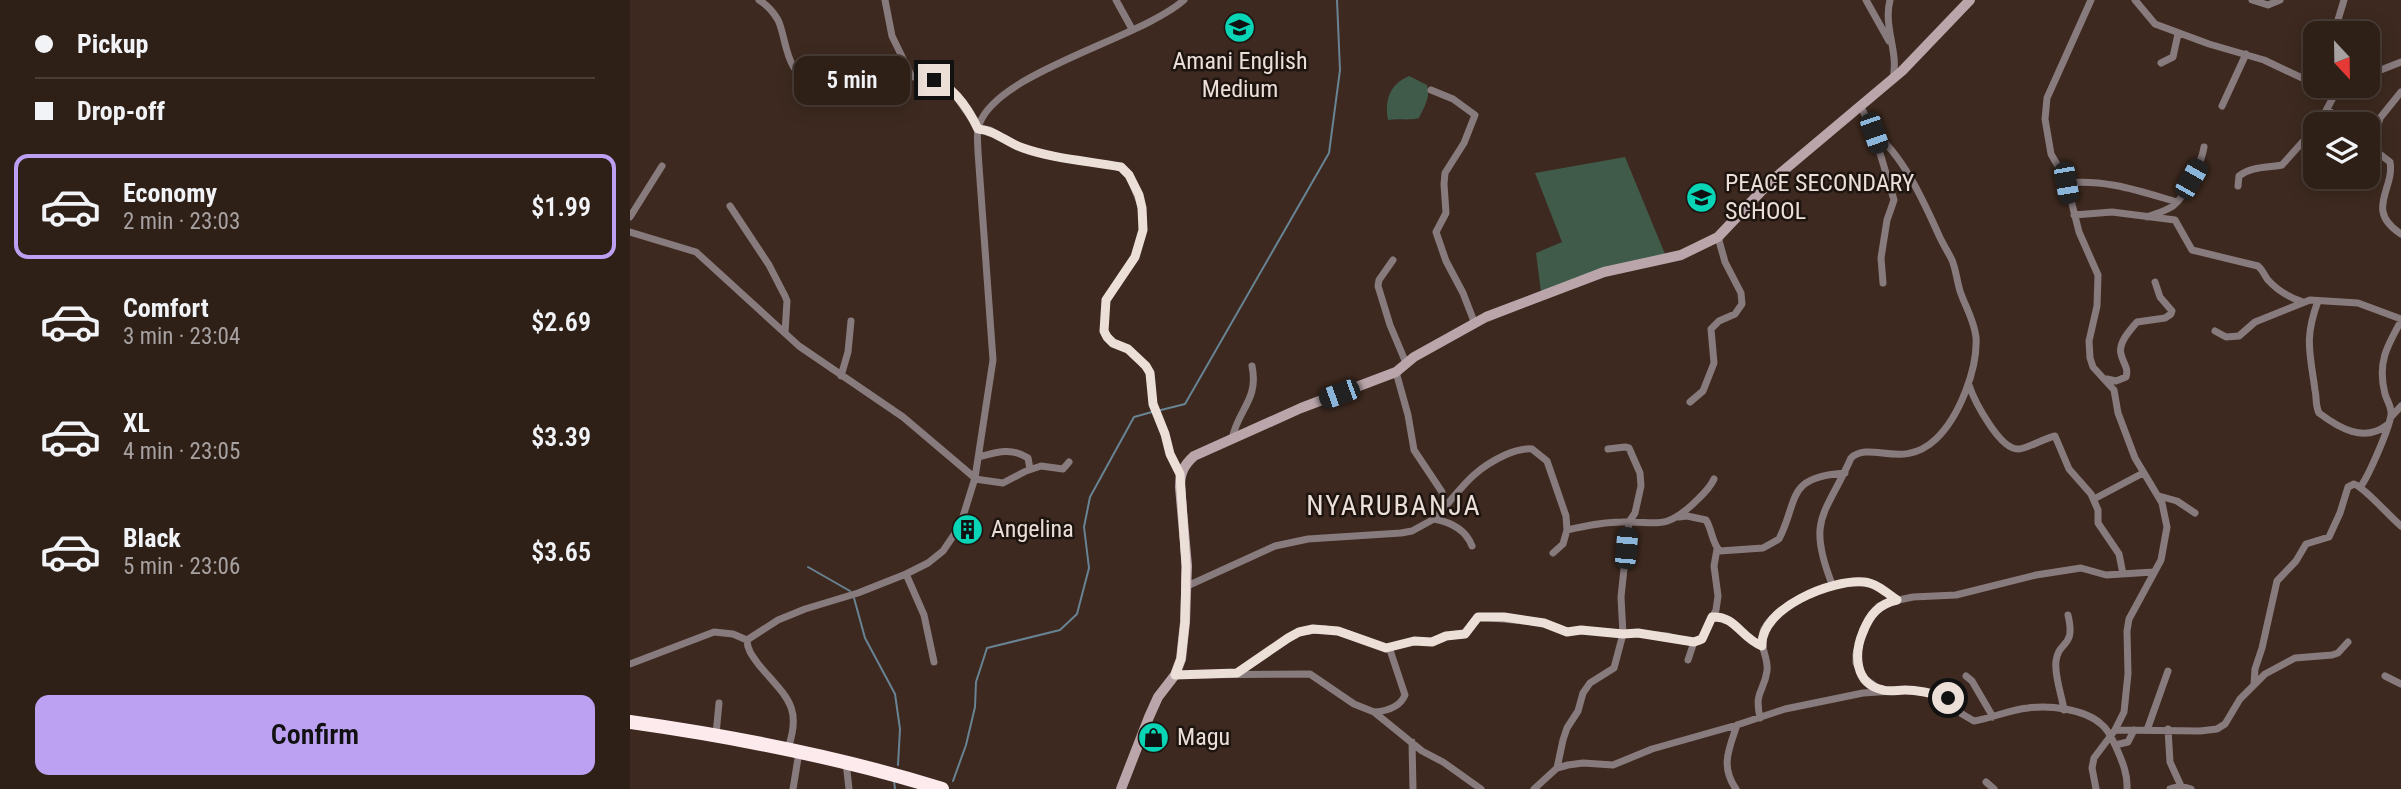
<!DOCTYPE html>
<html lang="en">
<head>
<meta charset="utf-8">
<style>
  :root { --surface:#2e1f17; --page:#3a2c24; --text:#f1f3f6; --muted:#a7a2a1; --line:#493d36; --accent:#bca0f2 }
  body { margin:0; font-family:"Roboto Condensed",sans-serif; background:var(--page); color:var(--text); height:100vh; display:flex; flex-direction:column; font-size:26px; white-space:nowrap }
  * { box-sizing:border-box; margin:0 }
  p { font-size:23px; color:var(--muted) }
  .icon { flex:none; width:38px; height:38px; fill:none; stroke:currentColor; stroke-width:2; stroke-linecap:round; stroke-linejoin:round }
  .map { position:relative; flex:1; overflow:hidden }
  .panel { display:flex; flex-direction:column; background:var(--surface); width:630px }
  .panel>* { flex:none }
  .top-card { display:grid; align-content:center; height:154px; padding:0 35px; background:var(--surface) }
  .needle { width:46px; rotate:158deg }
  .controls { position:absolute; left:1673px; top:21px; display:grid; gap:14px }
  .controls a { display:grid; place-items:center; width:77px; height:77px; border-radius:14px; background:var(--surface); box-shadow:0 4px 18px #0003,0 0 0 2px var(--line); font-size:35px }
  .end { position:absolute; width:32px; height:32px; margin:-16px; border:9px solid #ecdfd8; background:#111; box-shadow:0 0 0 4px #111 }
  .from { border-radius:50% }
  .bubble { position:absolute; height:49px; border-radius:14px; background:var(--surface); box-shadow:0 4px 18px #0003,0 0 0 2px var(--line); font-size:23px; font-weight:600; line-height:49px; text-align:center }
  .car { position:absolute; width:21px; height:42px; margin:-21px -10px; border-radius:9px; box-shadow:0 0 5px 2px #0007; background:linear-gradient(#222 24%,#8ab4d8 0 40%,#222 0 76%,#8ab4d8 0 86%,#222 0) }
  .top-card b { display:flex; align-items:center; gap:24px; height:66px; font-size:26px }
  .top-card b+b { border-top:2px solid var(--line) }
  .top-card i { width:18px; height:18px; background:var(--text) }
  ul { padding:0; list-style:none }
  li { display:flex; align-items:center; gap:21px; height:105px; margin:0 14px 10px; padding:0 21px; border:4px solid transparent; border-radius:14px }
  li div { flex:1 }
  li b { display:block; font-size:26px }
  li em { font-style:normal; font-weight:600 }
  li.on { border-color:var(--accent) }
  li>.icon { width:63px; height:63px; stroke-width:1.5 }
  .action { display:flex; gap:14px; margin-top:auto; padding:14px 35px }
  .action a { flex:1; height:80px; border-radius:14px; background:var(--accent); color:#111; font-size:28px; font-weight:600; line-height:80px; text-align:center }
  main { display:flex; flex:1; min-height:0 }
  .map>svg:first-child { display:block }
</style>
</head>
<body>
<main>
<section class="panel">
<div class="top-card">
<b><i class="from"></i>Pickup</b>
<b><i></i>Drop-off</b>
</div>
<ul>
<li class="on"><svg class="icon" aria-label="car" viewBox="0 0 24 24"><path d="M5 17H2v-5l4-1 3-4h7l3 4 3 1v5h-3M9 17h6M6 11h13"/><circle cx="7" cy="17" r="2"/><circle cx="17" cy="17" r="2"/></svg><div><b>Economy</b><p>2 min · 23:03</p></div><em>$1.99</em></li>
<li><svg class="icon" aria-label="car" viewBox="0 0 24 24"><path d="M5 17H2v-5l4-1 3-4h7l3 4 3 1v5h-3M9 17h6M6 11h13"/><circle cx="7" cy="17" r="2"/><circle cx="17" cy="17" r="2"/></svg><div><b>Comfort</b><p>3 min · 23:04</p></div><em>$2.69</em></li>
<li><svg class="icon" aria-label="car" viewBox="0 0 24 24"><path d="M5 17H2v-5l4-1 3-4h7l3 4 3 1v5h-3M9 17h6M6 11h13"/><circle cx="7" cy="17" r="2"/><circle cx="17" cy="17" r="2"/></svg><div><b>XL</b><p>4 min · 23:05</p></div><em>$3.39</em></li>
<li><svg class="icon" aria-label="car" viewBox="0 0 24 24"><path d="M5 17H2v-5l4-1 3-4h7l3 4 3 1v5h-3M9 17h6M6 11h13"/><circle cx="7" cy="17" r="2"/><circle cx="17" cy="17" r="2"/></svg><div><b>Black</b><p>5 min · 23:06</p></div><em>$3.65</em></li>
</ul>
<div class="action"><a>Confirm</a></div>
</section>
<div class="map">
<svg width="1771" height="789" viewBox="0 0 1771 789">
  <rect width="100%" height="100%" fill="#3d291f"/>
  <!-- green -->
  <path fill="#415b4a" d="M779,76l18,9c4,12 -3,22 -8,33 -12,3 -20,0 -31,2 -4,-20 2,-36 21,-44z
    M995,157l40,97 -124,38 -5,-39 26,-11 -27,-69z"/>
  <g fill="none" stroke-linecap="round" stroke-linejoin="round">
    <!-- stream -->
    <path stroke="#688393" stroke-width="2" d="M527,411l28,-7 144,-251 11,-83 -3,-70
      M178,567l42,24
      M224,598l11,40 30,56 5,35 -2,36
      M264,781l1,8
      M323,781l13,-36 9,-38 1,-25 11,-34 73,-18 17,-16 12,-46 -5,-41 6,-30 44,-80 18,-5"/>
    <!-- street -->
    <path stroke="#887b7d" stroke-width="7" d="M129,0c8,5 14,11 19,20 9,18 7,60 38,59 15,0 22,-20 37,-21l34,13 55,12 11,9 25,36
      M255,0l7,36 19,39
      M486,0l16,29
      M1236,0l23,41
      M1260,0c-7,27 9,52 3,78
      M1461,0l-44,98 -2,21 6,35 15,26 13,52 19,43 -1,31 -8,35 1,17 3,9 21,23 4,23 17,45 27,45 5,24 -6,33 -32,59 -2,12 1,43 -4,38 -9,18 -21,28 -2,10 4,21
      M1505,0l20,24 54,20 55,16 51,24
      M1622,0l16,5 12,-5
      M1704,33l10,-33
      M1531,63l12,-6 5,-23
      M1738,75l33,-13
      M1677,81l8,-28
      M1692,86l9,2 11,-2
      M801,90l22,9 22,16 -11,28 -19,30 -1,11 2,29 -10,19 10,29 17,32 12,31
      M1230,105l14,28 20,67 -7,20 -6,38 2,25
      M1592,106l24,-52
      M1697,109l18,15
      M1689,124l19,-36
      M348,129l12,1 32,18 33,9 66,10 8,8 13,33 1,22 -8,27 -29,43 -2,31 9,12 15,6 8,7 14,17 3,31 12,30 5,20 10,20
      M1738,145l22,17c5,27 -26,48 11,72
      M1739,147l5,-8 6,-21 21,-26
      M1436,183c40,-4 73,8 111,19
      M1608,186l1,-10c13,-10 28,-8 43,-11l33,-37
      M100,206l39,59 16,31 2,5 -2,32
      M1444,215l38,-3 63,8 17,30 66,16c5,4 6,9 10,14 9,10 23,18 35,22
      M0,217l32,-51
      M1517,217c8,-3 19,-6 26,-11 12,-9 29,-44 31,-59
      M0,232l66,20 103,94 104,71 72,61
      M763,260l-14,20 -1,6 12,39 16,38
      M1688,301c-14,38 -8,51 -3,89 2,9 0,15 4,23 20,15 45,30 68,12
      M1585,331l11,6 13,-1 16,-14 55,-22 48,3 43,16
      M766,372l12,43 6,35 28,42 2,15
      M211,376l7,-24 3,-31
      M1477,379l9,2 10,-4c3,-10 -3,-13 -5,-23 -3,-11 9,-24 16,-32l28,-4 6,-4 1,-3 -12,-14 -5,-15
      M1339,385c5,15 31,66 50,64 7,0 26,-11 36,-13l14,33 22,25 7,16v13l21,31 4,20
      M1060,402l13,-11 11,-28 -3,-34 8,-8 16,-7 7,-10 -1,-11 -16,-31 -7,-25
      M1761,417l10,-11
      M602,439c6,-30 27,-39 20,-73
      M349,457c17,-5 33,-10 49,1l2,11
      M345,479l28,4 23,-12 15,-5 22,3 6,-7
      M1731,486c8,-11 28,-57 30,-71 1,-8 -4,-14 -6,-21 -8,-31 2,-48 16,-73
      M1529,496l18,5 18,12
      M1464,499l49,-26
      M1049,517l8,-1 19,4c6,9 6,24 14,31l43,-3 16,-9c20,-39 6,-62 66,-66
      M804,519c26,-27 34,-47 71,-64 9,-4 17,-7 27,-6l15,12 19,55 1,14 -4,14 -10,9
      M937,530c18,-4 36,-8 55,-8 36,-1 41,9 71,-18 8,-8 16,-14 21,-25
      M276,574l18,41 10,47
      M1202,584c-26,-66 -6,-69 19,-126 20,-18 51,13 85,-19 23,-22 42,-70 40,-102 -2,-17 -11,-31 -16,-46 -3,-10 -4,-21 -8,-31 -5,-10 -11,-19 -15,-29 -14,-31 -35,-77 -63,-98
      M555,587l90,-41 33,-7 93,-6 11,-2 22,-12c16,3 32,11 38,27
      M1082,617c23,-2 29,21 50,29
      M756,648l28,-7 18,1 14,-6 19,-3 11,-15 6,-1 62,6 23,9 14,-2 42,4 15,-1 29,3 23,6 10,-1 16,-31 2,-14 -4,-30 3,-17
      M1058,660l6,-18
      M0,664l84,-32 19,2 14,6
      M607,673l62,-41 26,-3 24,5 41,16 15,45c-5,12 -19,16 -30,17
      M545,675l135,-1 44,30 20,8 48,39 21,11 38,27
      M1336,676l6,5 21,36
      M1755,676l16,8
      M1624,684l1,-15 7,-21 15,-67 19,-20 10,-17 23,-7 11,-24 8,-26 6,-3c10,3 36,33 47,42
      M1251,690l-17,-12 -8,-15v-9l7,-25 8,-13 8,-10 10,-4 24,-5 43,-2 80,-20 45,-7 25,7 47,-3
      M1434,710c-2,-15 -10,-34 -8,-49 3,-22 20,-12 12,-46
      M1130,718c-6,-28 4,-25 7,-47 2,-14 -10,-27 -3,-42 13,-26 77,-54 105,-46 10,3 19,11 28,16
      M1538,729l2,33 11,24
      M1485,730l85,1 17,-2 8,-5 15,-25 25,-25 30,-16 37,-3 6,-2 10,-11
      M1517,730l21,-59
      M86,734l3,-31
      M782,742l1,47
      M1485,745l13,-3 6,-12
      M158,748c15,-42 -3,-52 -29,-83 -6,-8 -12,-15 -12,-25l31,-20 27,-11 53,-16 48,-19 22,-11 15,-12 17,-25 15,-48 18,-118 -15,-208c0,-9 -2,-19 1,-27 17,-53 163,-87 205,-125
      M216,762l3,27
      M927,768l6,-28 4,-12 11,-17 5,-18 7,-10 24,-15 9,-34 -2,-37 8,-75 6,-9 6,-27 -1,-13 -11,-25 -4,-1 -17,2
      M1356,782l8,7
      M163,789l6,-37
      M904,789l23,-21 11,-3 15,-2 30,2 39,-16 85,-24 48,-16 78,-16 46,-3 31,5 8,3 14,16 12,7c18,-3 35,-11 54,-13 21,-3 57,1 73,16 8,6 11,15 15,23 6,14 12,27 11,42
      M1106,789c-16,-23 -7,-40 1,-64
      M1540,789l11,-3 10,3"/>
    <!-- secondary -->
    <path stroke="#baa6aa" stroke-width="10" d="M491,789l28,-72 9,-20 17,-22 6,-16 4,-37 2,-56 -7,-79c0,-14 4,-22 14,-31l107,-48 95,-36 18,-15 72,-40 118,-45 77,-17 37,-18 52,-55 132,-111 68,-71"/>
    <!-- highway -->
    <path stroke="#fdeaed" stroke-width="14" d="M0,722c106,15 210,35 312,67"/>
  </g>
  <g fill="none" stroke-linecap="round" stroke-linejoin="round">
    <!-- route -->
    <path stroke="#ecdfd8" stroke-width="9" d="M304,80c20,7 35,30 44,49 17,1 29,14 45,19 31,11 66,13 98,19l8,8 10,20 3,13 1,22 -8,27 -29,43 -2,31 3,6 6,6 15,6 18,17 4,7 3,31 12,30 5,20 10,20 6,92 -1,56 -4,37 -6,16 62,-2 51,-35 11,-6 14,-3 25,2 48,17 28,-7 18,1 14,-6 19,-2 13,-17h26l40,6 23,9 14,-2 42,4 15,-1 56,9 8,-3 10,-22c23,-2 29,21 50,29 -2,-38 70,-67 102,-64 12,1 23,11 33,18 -18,4 -27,14 -34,32 -9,21 -9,52 20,58 6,2 15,0 22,0 14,0 30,4 43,8"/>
  </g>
  <!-- icons -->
  <defs>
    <symbol id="school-disc" viewBox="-11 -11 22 22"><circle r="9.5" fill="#07d5b6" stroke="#1e1510"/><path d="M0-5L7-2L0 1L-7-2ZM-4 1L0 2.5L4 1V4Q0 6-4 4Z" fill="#111"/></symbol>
    <symbol id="building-disc" viewBox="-11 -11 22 22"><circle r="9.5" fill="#07d5b6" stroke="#1e1510"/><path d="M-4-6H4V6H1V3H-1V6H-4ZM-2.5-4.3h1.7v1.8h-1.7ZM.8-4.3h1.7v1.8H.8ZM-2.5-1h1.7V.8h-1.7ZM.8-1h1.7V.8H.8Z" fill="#111"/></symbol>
    <symbol id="shop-disc" viewBox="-11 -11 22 22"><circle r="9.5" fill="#07d5b6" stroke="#1e1510"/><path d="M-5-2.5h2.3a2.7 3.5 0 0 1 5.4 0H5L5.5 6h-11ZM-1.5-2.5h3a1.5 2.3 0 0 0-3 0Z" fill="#111"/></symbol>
  </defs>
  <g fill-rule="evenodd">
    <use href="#school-disc" x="592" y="10" width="35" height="35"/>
    <use href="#school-disc" x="1054" y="180" width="35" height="35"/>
    <use href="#building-disc" x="320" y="512" width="35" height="35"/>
    <use href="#shop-disc" x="506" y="720" width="35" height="35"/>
  </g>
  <g text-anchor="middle" stroke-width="5" stroke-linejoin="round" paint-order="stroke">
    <!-- poi labels -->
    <g font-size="24" fill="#ecdfd8" stroke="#1e1510" text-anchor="start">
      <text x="610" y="69" text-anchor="middle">Amani English<tspan x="610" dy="28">Medium</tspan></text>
      <text x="1095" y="191">PEACE SECONDARY<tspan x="1095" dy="28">SCHOOL</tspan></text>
      <text x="361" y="537">Angelina</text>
      <text x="547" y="745">Magu</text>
    </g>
    <!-- quarter labels -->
    <g font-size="28" letter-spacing="2" fill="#ecdfd8" stroke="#1e1510">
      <text x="764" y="515">NYARUBANJA</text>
    </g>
  </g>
</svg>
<div class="controls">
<a><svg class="needle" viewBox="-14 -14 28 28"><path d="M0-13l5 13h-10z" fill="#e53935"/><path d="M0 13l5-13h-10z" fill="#a7a2a1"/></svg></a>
<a><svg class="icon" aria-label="layers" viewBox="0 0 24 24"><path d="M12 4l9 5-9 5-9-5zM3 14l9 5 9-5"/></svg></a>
</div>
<i class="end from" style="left:1318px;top:698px"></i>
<i class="end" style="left:304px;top:80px"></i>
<div class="bubble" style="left:164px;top:56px;width:116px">5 min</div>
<i class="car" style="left:1244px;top:133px;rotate:161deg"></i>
<i class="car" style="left:1561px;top:179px;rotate:30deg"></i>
<i class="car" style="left:1436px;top:183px;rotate:170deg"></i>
<i class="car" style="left:709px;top:394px;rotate:250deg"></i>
<i class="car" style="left:996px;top:548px;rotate:5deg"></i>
</div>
</main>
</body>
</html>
